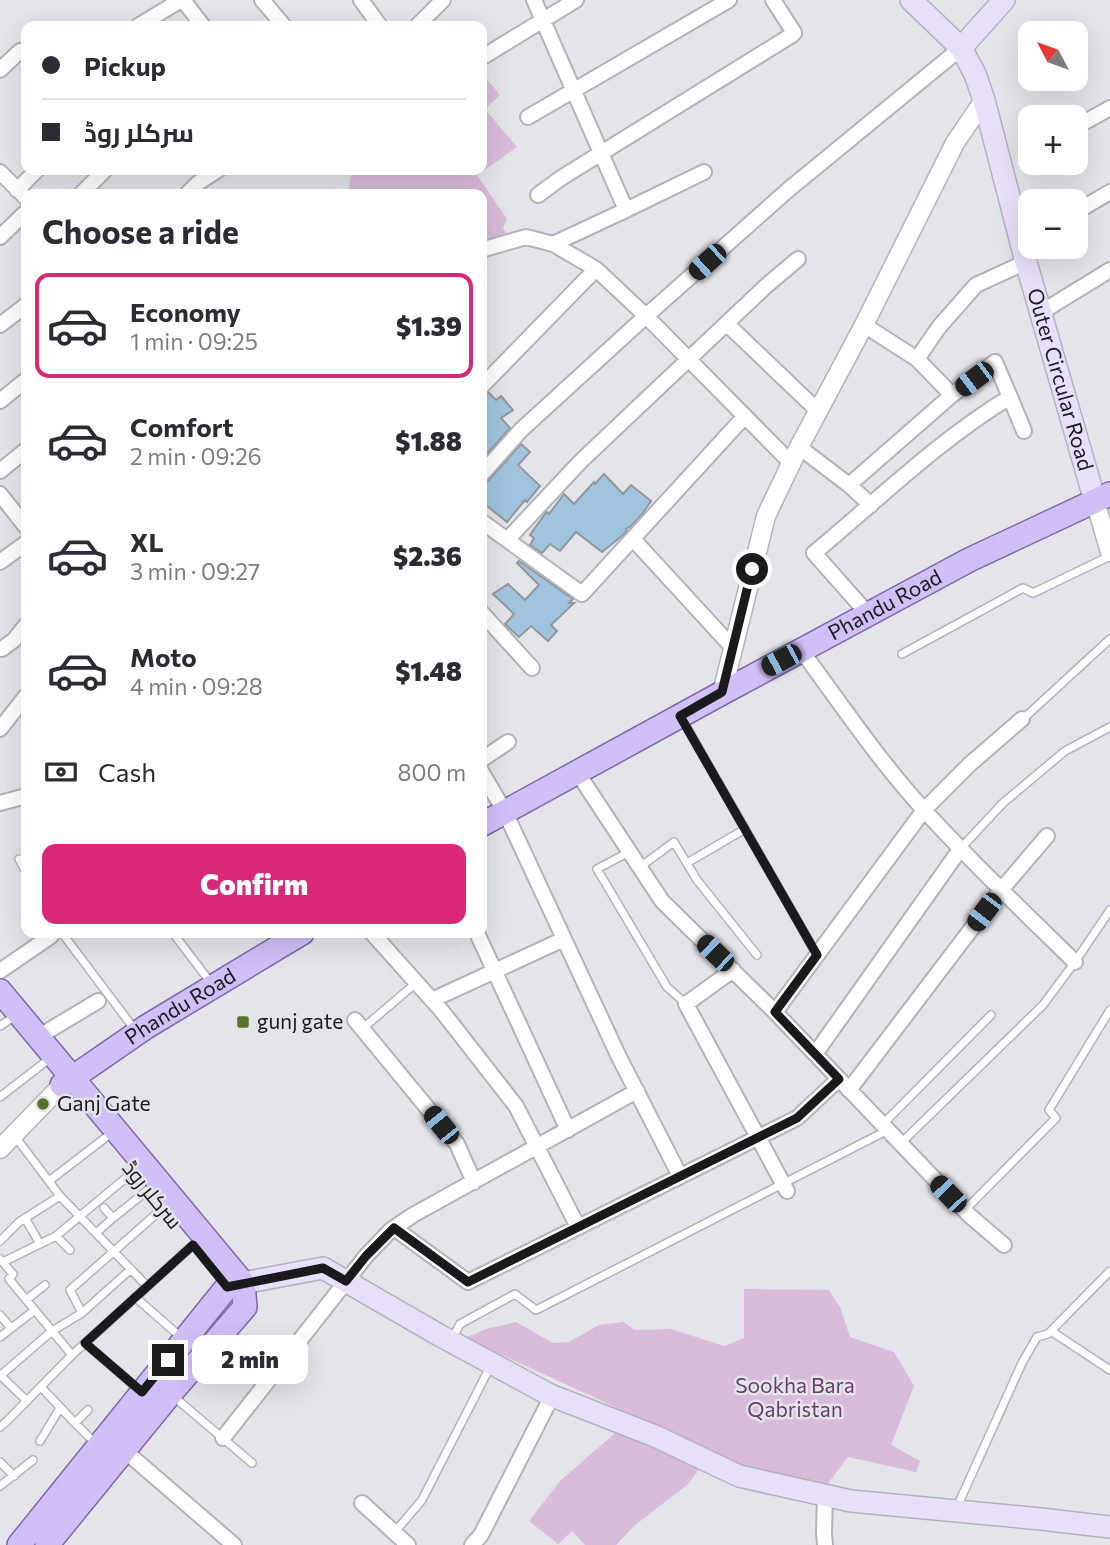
<!DOCTYPE html>
<html lang="en">
<head>
<meta charset="utf-8">
<style>
  :root { --surface:#fff; --page:#f7f7f7; --text:#2b2b33; --muted:#7c7c81; --line:#e1e1e2; --accent:#db2777 }
  body { margin:0; font-family:Commissioner,Cairo,sans-serif; background:var(--page); color:var(--text); height:100vh; display:flex; flex-direction:column; font-size:26px; white-space:nowrap }
  * { box-sizing:border-box; margin:0 }
  p { font-size:23px; color:var(--muted) }
  .icon { flex:none; width:38px; height:38px; fill:none; stroke:currentColor; stroke-width:2; stroke-linecap:round; stroke-linejoin:round }
  .map { position:relative; flex:1; overflow:hidden }
  .panel { position:absolute; left:21px; top:189px; width:466px; height:749px; display:flex; flex-direction:column; background:var(--surface); border-radius:14px; box-shadow:0 7px 28px #0002 }
  .panel>* { flex:none }
  .guide { position:absolute; left:21px; top:21px; width:466px; height:154px; border-radius:14px; box-shadow:0 7px 28px #0002; display:grid; align-content:center; height:154px; padding:0 21px; background:var(--surface) }
  .needle { width:46px; rotate:311deg }
  .tools { position:absolute; left:1018px; top:21px; display:grid; gap:14px }
  .tools a { display:grid; place-items:center; width:70px; height:70px; border-radius:14px; background:var(--surface); box-shadow:0 7px 28px #0002; font-size:35px }
  .end { position:absolute; width:32px; height:32px; margin:-16px; border:9px solid #191a1c; background:#fff; box-shadow:0 0 0 4px #fff }
  .from { border-radius:50% }
  .bubble { position:absolute; height:49px; border-radius:14px; background:var(--surface); box-shadow:0 7px 28px #0002; font-size:23px; font-weight:800; line-height:49px; text-align:center }
  .car { position:absolute; width:21px; height:42px; margin:-21px -10px; border-radius:9px; box-shadow:0 0 5px 2px #0007; background:linear-gradient(#222 24%,#8ab4d8 0 40%,#222 0 76%,#8ab4d8 0 86%,#222 0) }
  .guide b { display:flex; align-items:center; gap:24px; height:66px; font-size:26px }
  .guide b+b { border-top:2px solid var(--line) }
  .guide i { width:18px; height:18px; background:var(--text) }
  ul { padding:0; list-style:none }
  li { display:flex; align-items:center; gap:21px; height:105px; margin:0 14px 10px; padding:0 7px; border:4px solid transparent; border-radius:14px }
  li div { flex:1 }
  li b { display:block; font-size:26px }
  li em { font-style:normal; font-weight:800 }
  li.selected { border-color:var(--accent) }
  li>.icon { width:63px; height:63px; stroke-width:1.5 }
  h2 { padding:0 21px; font-size:32px; line-height:84px }
  .pay { display:flex; align-items:center; gap:18px; height:77px; padding:0 21px; font-size:26px }
  .pay p { margin-inline-start:auto }
  .action { display:flex; gap:14px; margin-top:auto; padding:14px 21px }
  .action a { flex:1; height:80px; border-radius:14px; background:var(--accent); color:#fff; font-size:28px; font-weight:800; line-height:80px; text-align:center }
  .map>svg:first-child { display:block }
</style>
</head>
<body>
<div class="map">
<svg width="1110" height="1545" viewBox="0 0 1110 1545">
  <rect width="100%" height="100%" fill="#e3e5ea"/>
  <!-- green -->
  <path fill="#d9bcd9" d="M481,72l19,23 -15,14 32,38 -40,28 30,44 -4,9 8,13 -30,9v-56h-133l4,-24h129z
    M744,1289l85,1 11,17 10,30 44,15 20,34 -23,59 29,16 -4,11 -68,-15 -22,29 -74,-13 -39,-22 -25,33 -54,42 -18,19h-31l-13,-14 -14,13 -29,-23 32,-41 74,-64 -170,-78 21,-9 30,-7 37,21 16,-1 30,-17 25,-3 10,8 37,-1 53,17 20,-8z"/>
  <!-- building -->
  <path fill="#a0c4df" stroke="#93979a" stroke-width="2" d="M489,393l7,7 5,-4 12,14 -12,8 9,10 -24,27 -5,-4v-55z
    M521,444l9,8 -12,13 22,21 -13,16 -2,-2 -18,22 -26,-21v-17l7,-3z
    M604,474l19,20 8,-9 20,16 -8,12 -12,13 -5,3 1,2 -3,3 -22,18 -26,-20 -16,19 -10,-7 -8,9 -12,-8 4,-7 -4,-3 15,-21 2,-2 2,2 15,-20 10,10 20,-22 1,2z
    M519,561l54,38 -4,4h5l-23,22 6,6 -9,10 -17,-15 -12,11 -11,-10 -3,-3 9,-10 -21,-20 15,-10 17,16 14,-15 -22,-22z"/>
  <g fill="none" stroke-linecap="round" stroke-linejoin="round">
    <defs>
      <path id="service" d="M902,654l121,-66 10,5 77,-37
        M682,719l135,236
        M1023,719l87,-80
        M961,848l42,-45 62,-52 45,-24
        M629,852l-32,17 70,118 19,17
        M19,859l7,13
        M687,863l58,-34
        M640,867l34,-25 23,38 60,75
        M62,933l73,97
        M173,933l38,50
        M0,1026l9,-6
        M362,1029l54,-46
        M0,1097l44,-34
        M883,1124l108,-109
        M14,1135l46,61 87,90
        M901,1143l142,-138 32,-43 35,-52
        M49,1181l56,-43
        M965,1210l91,-92 -7,-8 61,-100
        M25,1218l15,26
        M113,1218l35,-28
        M96,1233l17,-15 -9,-10
        M0,1241l19,-19 41,-26
        M70,1250l-14,-14 77,-64
        M0,1259l13,15 -4,5 63,76
        M3,1262l53,-26
        M135,1297l47,41
        M26,1300l19,-15
        M82,1313l49,-44
        M0,1315l11,13
        M1051,1331l59,39
        M0,1337l35,-27
        M451,1341l9,-17 55,-30 21,16 352,-180
        M85,1343l55,48
        M0,1375l27,26
        M0,1376l52,-45 30,-18 -12,-23 93,-82
        M41,1387l34,36 13,-13
        M173,1396l79,67
        M75,1423l22,22
        M0,1427l6,-5 66,-67 121,-110
        M40,1441l20,-33
        M0,1462l14,14
        M0,1486l33,-26
        M957,1507l65,-144 15,-26 11,-3 62,-63
        M394,1533l28,-33 68,-133"/>
      <path id="minor" d="M183,0l20,26
        M262,0l22,26
        M361,0l19,26
        M534,0l92,210
        M138,26l43,-26
        M417,26l26,-26
        M481,58l95,-58
        M0,70l20,-19
        M528,117l201,-117
        M1076,127l34,-19
        M0,172l26,26
        M17,190l20,-20
        M81,194l24,-24
        M187,194l11,-11 20,-13
        M538,195l23,-17 231,-143 2,-2 -1,-2 -20,-31
        M1076,212l34,-20
        M0,237l26,-25
        M553,244l43,25 50,47 145,147
        M481,250l45,-13 27,7 73,-34 78,-38
        M1040,313l70,-43
        M727,324l91,87
        M0,325l26,-20
        M864,325l53,34 22,-32 37,-42 50,-23
        M917,359l35,36
        M481,387l115,-118
        M1010,397l14,34
        M0,401l26,-21
        M799,447l50,38 22,20
        M0,471l26,-21
        M481,475l40,-45 125,-114 142,-126 173,-142
        M849,485l103,-90 43,-33 15,35c-71,43 -132,103 -196,156l54,61
        M0,494l26,33
        M481,521l101,73 163,-178
        M633,539l100,109
        M507,540l74,-79 185,-175 32,-27
        M0,562l26,-19
        M481,612l51,56
        M2,649l12,-9 12,-15
        M801,650c40,54 78,111 124,161 47,52 99,101 150,151
        M0,729l26,-33
        M481,760l27,-18
        M481,771l24,41 113,243 62,121
        M577,772l85,129 113,111 194,203 35,30
        M0,803l26,-7
        M372,933l69,77 75,96 62,121
        M477,933l91,197
        M733,970l-47,34 101,187
        M0,971l51,-35
        M432,1000l132,-61
        M775,1012l149,-202 46,-46 52,-45
        M355,1020l102,124 17,38
        M38,1037l60,-36
        M815,1054l146,-206
        M849,1090l152,-200 46,-54
        M394,1228l74,54 329,-164 42,-39
        M223,1438l143,-182 25,-26 22,-15 224,-124
        M125,1451l109,94
        M362,1503l46,42
        M472,1545l9,-10 71,-139
        M825,1545l-1,-12 1,-38"/>
      <path id="tertiary" d="M1095,501l15,51
        M722,693l44,-177 33,-69 65,-122 91,-182 29,-43
        M0,1149l62,-64"/>
      <g id="secondary">
        <path id="s1" d="M911,0l50,48 14,26 9,26 42,162 69,239"/>
        <path d="M961,48l43,-48"/>
        <path d="M243,1283l80,-15 116,67 111,60 105,41 84,40 112,25 190,18 69,8"/>
      </g>
      <g id="primary">
        <path id="s2" d="M481,825l241,-132 247,-133 141,-66"/>
        <path d="M0,991l243,292 2,24 -75,87 -123,151"/>
        <path id="s3" d="M62,1085l84,-58 156,-94"/>
        <path d="M19,1545l208,-258"/>
      </g>
    </defs>
    <!-- service casing -->
    <use href="#service" stroke="#b1b3b8" stroke-width="10"/>
    <!-- minor casing -->
    <use href="#minor" stroke="#b1b3b8" stroke-width="18"/>
    <!-- tertiary casing -->
    <use href="#tertiary" stroke="#b1b3b8" stroke-width="21"/>
    <!-- secondary casing -->
    <use href="#secondary" stroke="#b1b3b8" stroke-width="24"/>
    <!-- primary casing -->
    <use href="#primary" stroke="#7d69a8" stroke-width="26"/>
    <!-- service -->
    <use href="#service" stroke="#fff" stroke-width="7"/>
    <!-- minor -->
    <use href="#minor" stroke="#fff" stroke-width="14"/>
    <!-- tertiary -->
    <use href="#tertiary" stroke="#fff" stroke-width="18"/>
    <!-- secondary -->
    <use href="#secondary" stroke="#e8dffb" stroke-width="21"/>
    <!-- primary -->
    <use href="#primary" stroke="#d1bff8" stroke-width="23"/>
  </g>
  <g fill="none" stroke-linecap="round" stroke-linejoin="round">
    <!-- route -->
    <path stroke="#191a1c" stroke-width="9" d="M168,1360l-26,32 -57,-49 108,-98 34,42 96,-19 23,13 20,-25 28,-28 74,54 329,-164 42,-39 -64,-67 42,-57 -137,-239 42,-24 30,-123"/>
  </g>
  <!-- markers -->
  <g fill="#577429" stroke="#e3e5ea" stroke-width="2.5">
    <rect x="236" y="1015" width="14" height="14" rx="3.5"/>
    <circle cx="43" cy="1104" r="7"/>
  </g>
  <g text-anchor="middle" stroke-width="5" stroke-linejoin="round" paint-order="stroke">
    <!-- street labels -->
    <g font-size="21" fill="#191a1c" stroke="#e3e5ea">
      <text dy="7" stroke="none"><textPath href="#s1" startOffset="416">Outer Circular Road</textPath></text>
      <text dy="7" stroke="none"><textPath href="#s2" startOffset="460">Phandu Road</textPath></text>
      <text dy="7" stroke="none"><textPath href="#s3" startOffset="142">Phandu Road</textPath></text>
      <text transform="translate(152 1195) rotate(51)" y="7">سرکلر روڈ</text>
    </g>
    <!-- poi labels -->
    <g font-size="21" fill="#191a1c" stroke="#e3e5ea" text-anchor="start">
      <text x="257" y="1029">gunj gate</text>
      <text x="57" y="1111">Ganj Gate</text>
    </g>
    <!-- park labels -->
    <g font-size="21" fill="#683f69" stroke="#e3e5ea">
      <text x="795" y="1393">Sookha Bara<tspan x="795" dy="24">Qabristan</tspan></text>
    </g>
  </g>
</svg>
<div class="tools">
<a><svg class="needle" viewBox="-14 -14 28 28"><path d="M0-13l5 13h-10z" fill="#e53935"/><path d="M0 13l5-13h-10z" fill="#7c7c81"/></svg></a>
<a>+</a>
<a>−</a>
</div>
<i class="end from" style="left:752px;top:569px"></i>
<i class="end" style="left:168px;top:1360px"></i>
<div class="bubble" style="left:192px;top:1335px;width:116px">2 min</div>
<i class="car" style="left:707px;top:262px;rotate:228deg"></i>
<i class="car" style="left:974px;top:379px;rotate:233deg"></i>
<i class="car" style="left:781px;top:660px;rotate:242deg"></i>
<i class="car" style="left:984px;top:912px;rotate:217deg"></i>
<i class="car" style="left:715px;top:953px;rotate:314deg"></i>
<i class="car" style="left:441px;top:1125px;rotate:321deg"></i>
<i class="car" style="left:948px;top:1194px;rotate:316deg"></i>
<div class="guide">
<b><i class="from"></i>Pickup</b>
<b><i></i>سرکلر روڈ</b>
</div>
<section class="panel">
<h2>Choose a ride</h2>
<ul>
<li class="selected"><svg class="icon" aria-label="car" viewBox="0 0 24 24"><path d="M5 17H2v-5l4-1 3-4h7l3 4 3 1v5h-3M9 17h6M6 11h13"/><circle cx="7" cy="17" r="2"/><circle cx="17" cy="17" r="2"/></svg><div><b>Economy</b><p>1 min · 09:25</p></div><em>$1.39</em></li>
<li><svg class="icon" aria-label="car" viewBox="0 0 24 24"><path d="M5 17H2v-5l4-1 3-4h7l3 4 3 1v5h-3M9 17h6M6 11h13"/><circle cx="7" cy="17" r="2"/><circle cx="17" cy="17" r="2"/></svg><div><b>Comfort</b><p>2 min · 09:26</p></div><em>$1.88</em></li>
<li><svg class="icon" aria-label="car" viewBox="0 0 24 24"><path d="M5 17H2v-5l4-1 3-4h7l3 4 3 1v5h-3M9 17h6M6 11h13"/><circle cx="7" cy="17" r="2"/><circle cx="17" cy="17" r="2"/></svg><div><b>XL</b><p>3 min · 09:27</p></div><em>$2.36</em></li>
<li><svg class="icon" aria-label="car" viewBox="0 0 24 24"><path d="M5 17H2v-5l4-1 3-4h7l3 4 3 1v5h-3M9 17h6M6 11h13"/><circle cx="7" cy="17" r="2"/><circle cx="17" cy="17" r="2"/></svg><div><b>Moto</b><p>4 min · 09:28</p></div><em>$1.48</em></li>
</ul>
<div class="pay"><svg class="icon" aria-label="cash" viewBox="0 0 24 24"><path d="M3 7h18v10H3z"/><circle cx="12" cy="12" r="2"/></svg>Cash<p>800 m</p></div>
<div class="action"><a>Confirm</a></div>
</section>
</div>
</body>
</html>
